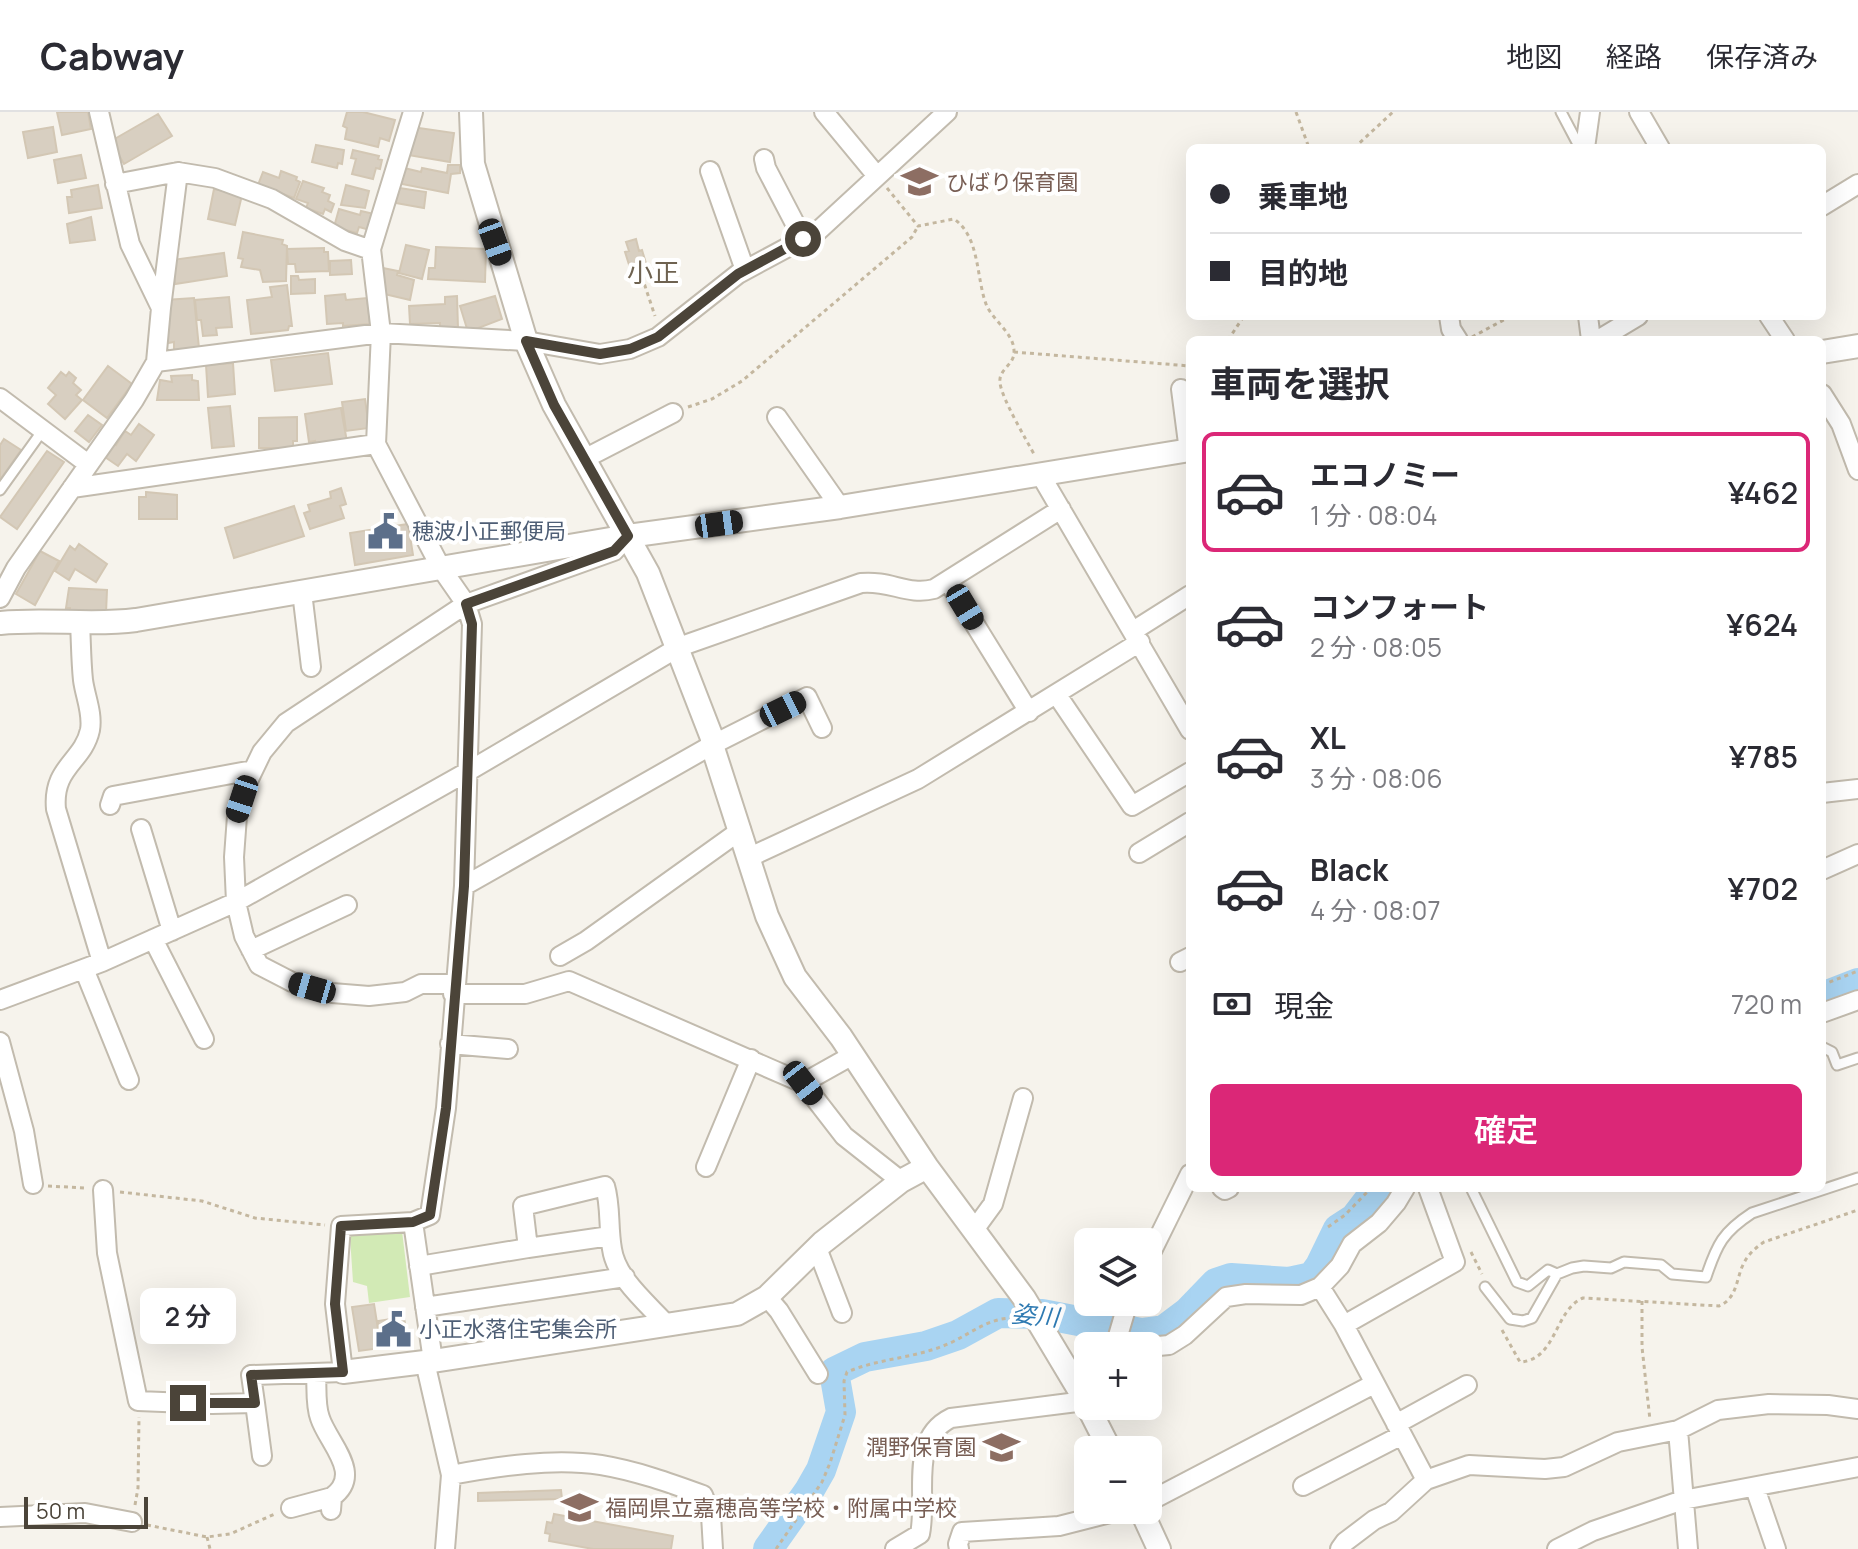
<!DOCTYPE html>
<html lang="ja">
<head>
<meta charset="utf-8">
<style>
  :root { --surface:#fff; --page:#f2f2f3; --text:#2b2b33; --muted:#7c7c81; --line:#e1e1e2; --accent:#db2777 }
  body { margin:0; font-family:Manrope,"Noto Sans JP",sans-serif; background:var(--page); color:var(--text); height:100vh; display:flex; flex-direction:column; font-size:30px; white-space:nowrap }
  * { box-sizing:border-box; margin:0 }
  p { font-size:26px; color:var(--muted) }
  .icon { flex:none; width:44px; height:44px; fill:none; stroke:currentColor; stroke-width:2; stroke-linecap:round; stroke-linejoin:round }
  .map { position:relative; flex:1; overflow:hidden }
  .side { position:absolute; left:1186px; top:224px; width:640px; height:856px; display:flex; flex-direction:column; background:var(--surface); border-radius:12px; box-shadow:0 8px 32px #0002 }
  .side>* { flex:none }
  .top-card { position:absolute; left:1186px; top:32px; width:640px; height:176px; border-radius:12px; box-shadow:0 8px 32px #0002; display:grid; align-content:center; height:176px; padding:0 24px; background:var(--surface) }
  .buttons { position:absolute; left:1074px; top:1116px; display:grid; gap:16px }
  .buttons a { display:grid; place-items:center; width:88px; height:88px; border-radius:12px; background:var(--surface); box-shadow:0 8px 32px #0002; font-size:40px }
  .scale { position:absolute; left:24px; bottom:20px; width:124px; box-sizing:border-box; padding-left:8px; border:4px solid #4b4439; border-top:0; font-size:22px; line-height:28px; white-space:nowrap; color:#4b4439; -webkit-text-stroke:6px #fff; paint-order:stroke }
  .end { position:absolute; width:36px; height:36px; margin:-18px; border:10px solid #4b4439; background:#fff; box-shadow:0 0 0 4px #fff }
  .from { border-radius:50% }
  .bubble { position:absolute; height:56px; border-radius:12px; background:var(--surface); box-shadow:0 8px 32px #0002; font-size:26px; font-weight:600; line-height:56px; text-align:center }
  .car { position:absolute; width:24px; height:48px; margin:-24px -12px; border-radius:10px; box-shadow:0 0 6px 2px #0007; background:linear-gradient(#222 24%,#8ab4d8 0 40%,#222 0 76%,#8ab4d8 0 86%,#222 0) }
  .top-card b { display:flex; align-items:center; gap:28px; height:76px; font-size:30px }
  .top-card b+b { border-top:2px solid var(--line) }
  .top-card i { width:20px; height:20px; background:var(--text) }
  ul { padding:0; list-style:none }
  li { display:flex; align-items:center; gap:24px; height:120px; margin:0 16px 12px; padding:0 8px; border:4px solid transparent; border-radius:12px }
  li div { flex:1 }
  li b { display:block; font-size:30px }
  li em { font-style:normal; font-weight:600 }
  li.active { border-color:var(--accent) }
  li>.icon { width:72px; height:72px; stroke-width:1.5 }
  h2 { padding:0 24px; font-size:36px; line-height:96px }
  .pay { display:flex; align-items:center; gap:20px; height:88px; padding:0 24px; font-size:30px }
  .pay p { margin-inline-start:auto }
  .cta { display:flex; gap:16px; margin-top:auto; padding:16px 24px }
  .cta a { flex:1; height:92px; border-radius:12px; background:var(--accent); color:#fff; font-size:32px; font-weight:600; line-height:92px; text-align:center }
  header { display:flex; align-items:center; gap:48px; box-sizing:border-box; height:112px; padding:0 40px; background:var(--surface); border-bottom:2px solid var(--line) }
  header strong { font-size:38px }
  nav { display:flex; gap:44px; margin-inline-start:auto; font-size:28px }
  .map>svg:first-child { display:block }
</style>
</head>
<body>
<header>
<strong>Cabway</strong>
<nav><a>地図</a><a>経路</a><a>保存済み</a></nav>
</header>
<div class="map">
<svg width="1858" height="1437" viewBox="0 0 1858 1437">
  <rect width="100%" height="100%" fill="#f6f3ec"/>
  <!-- green -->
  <path fill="#d2eab5" d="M402,1119l8,66 -41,6 -2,-17 -14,-4 -3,-45 3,-3z"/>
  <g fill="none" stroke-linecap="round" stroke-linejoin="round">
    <!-- river -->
    <path stroke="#a9d4f2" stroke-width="30" d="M1822,885l36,-14
      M768,1437l41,-58 12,-21 20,-58 -7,-40 31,-15 61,-11 32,-11 40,-22 44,1 99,19 23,-3 24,-18 28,-29 15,-5 58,4 23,-5 8,-11 18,-37 17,-11 23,-30"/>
  </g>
  <!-- building -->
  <path fill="#d8cfc1" stroke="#d3c7b4" stroke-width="2" d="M57,0h31l3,17 -29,6z
    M347,0h16l32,8 -6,21 -9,-3 -2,9 -33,-8 2,-11 -4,-2z
    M158,2l14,22 -48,28 -13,-23z
    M53,15l4,25 -29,6 -5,-26z
    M412,15l42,6 -4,29 -42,-7z
    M316,33l28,5 -2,14 -4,-1 -1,5 -25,-6z
    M353,38l26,6 -1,3 4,1 -2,9 -4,-1 -3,11 -21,-5 4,-15 -5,-1z
    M81,43l5,23 -28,5 -4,-23z
    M448,53h12v8l-9,1 -3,19 -51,-10 3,-16 21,5 1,-4 25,5z
    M281,59l16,6 -1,3 4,2 -6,16 -36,-13 5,-13 16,6z
    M303,69l21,7 -2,4 8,3 -2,6 6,3 -3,8 -6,-3 -2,5 -17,-6 2,-5 -12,-4z
    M98,73l4,23 -33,5 -2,-16h5l-1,-7z
    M346,73l23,6 -4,17 -24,-3z
    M393,75l33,5 -2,16 -34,-6z
    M214,77l28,6 -7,30 -27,-6z
    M339,97l21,6 1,-4 13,3 -4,16 -11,-3 -2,6 -23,-6z
    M91,105l4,23 -25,3 -3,-19z
    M243,120l40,8 -1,4 5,2 -1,35 -23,1 -3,-12 -19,-3 2,-8 -5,-1z
    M636,127l3,12 3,-1 6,20 -3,1 1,3 -9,3 -1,-4 -4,1 -7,-22 4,-1 -3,-9z
    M406,133l23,5 -7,29 -23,-6z
    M436,135l50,2 -1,33 -57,-3 1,-11h6z
    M324,136v4h4l1,19 -33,1 -1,-8h-7l-1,-15z
    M224,141l3,23 -52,8 -3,-24z
    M351,148l1,14 -22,1v-14z
    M383,156l15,3 -1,4 17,5 -4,20 -30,-7z
    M291,164h7l1,4 16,-1v14l-24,1z
    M287,173l5,41h-3l-1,4 -37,4 -4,-34 25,-3 -2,-10z
    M345,182l1,6 21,-2 3,26 -27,2v-3l-16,1 -2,-28z
    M457,184l1,32 -18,1v-6l-30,1 -1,-18 36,-2v-7z
    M495,184l7,23 -34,13 -8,-26z
    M229,185l3,30 -16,1 1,7 -14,1 -2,-16h-4l-2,-20z
    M194,186l5,50 -25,2v-8l-6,1 -3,-43z
    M328,241l4,31 -57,7 -4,-31z
    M233,251l2,31 -27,3 -2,-32z
    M108,254l24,18 -25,34 -24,-18z
    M61,260l5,4 3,-4 7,6 -3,5 8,7 -5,5 6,5 -17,19 -17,-15 8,-9 -8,-7z
    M192,263v5l6,1 1,19h-42l3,-20 12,2 -1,-6z
    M365,287l4,29 -23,3 -4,-29z
    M230,294l4,40 -22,2 -4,-40z
    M341,296l6,34 -31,5 -1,-6 -6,1 -4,-28z
    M88,303l14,10 -13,17 -14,-11z
    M297,305v24h-4v7h-34v-30z
    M139,312l15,11 -18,26 -9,-7 -9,12 -16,-11 10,-13 4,3 9,-14 6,4z
    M4,327l17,11 -21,30v-35z
    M47,339l17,11 -47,67 -17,-12z
    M341,376l5,16 -6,2 4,12 -34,11 -6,-16 6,-2 -2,-6 23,-7 -1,-6z
    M146,380l31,3v24h-38v-22h7z
    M294,394l10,30 -70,22 -9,-30z
    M408,412l5,31 -58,10 -5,-32z
    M79,432l28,20 -11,18 -21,-13 -6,11 -14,-9 15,-25 5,4z
    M40,439l19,10 -24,44 -19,-11z
    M69,476l38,2 -1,23 -36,-1v-4h-4z
    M374,1192l7,44 -22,3 -7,-44z
    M404,1205l3,20 -26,3 -3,-19z
    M561,1378l1,9 -84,2v-8z
    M554,1402l119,22 -2,13h-78l-44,-8 1,-7 -5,-1 2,-11 5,1z"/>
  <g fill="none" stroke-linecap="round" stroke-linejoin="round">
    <defs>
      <path id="service" d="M1561,0l19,36
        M0,378l43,-60
        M1822,935l10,5 5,13 21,-7
        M1471,1076l46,94 11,4 20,-16 9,4
        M1485,1175l25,32 13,2 9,-3 25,-44 15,-6 12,-2 27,2 13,-6 37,3 11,9 34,3c11,-33 17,-45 46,-64l106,-35"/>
      <path id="minor" d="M99,0l31,132 31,64 -5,54
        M824,0l53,64
        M1639,0l21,36
        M1585,36l5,-36
        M764,47l2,9 37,71
        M710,59l35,99
        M115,72l63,-12 37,6 57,21 73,42 26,9
        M1822,94l36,-22
        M161,196l17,-136
        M1449,204l2,13 7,11
        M1588,204l3,24
        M1769,204l16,24
        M1598,228l40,-24
        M1181,277l8,62
        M1822,282l19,30 17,46
        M0,286l88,66
        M777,305l63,90
        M584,347l89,-46
        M1040,362l150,256
        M72,376l304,-44
        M948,469l81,131
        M302,480l9,75
        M0,486l16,-30 118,-168 22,-38 225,-29 145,8 74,13 30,-5 28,-12 80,-63 80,-43 129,-119
        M80,511c1,18 1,38 3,57 2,16 10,33 7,50 -7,32 -38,37 -34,79l46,153
        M1133,519l57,-36
        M1057,583l75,111 58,-34
        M1822,681l36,-4
        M110,693l3,-9 140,-26
        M141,717l31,102
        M1139,741l51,-31
        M750,745l168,-78 222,-137
        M1822,758l36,-16
        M464,774l248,-141 95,-48 15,31
        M153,827l51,100
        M251,838l96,-45
        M560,844l26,-15 155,-111
        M1180,850l10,-5
        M84,857l45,111
        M454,872h-33l-16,8 -36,4 -37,-3 -40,-11 -33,-17 -15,-29 -8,-34 -2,-45 3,-41 11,-35 14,-29 24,-29 180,-119 148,-53 14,-15
        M453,882h72l44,-13 234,102 41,53 57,45
        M0,888l102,-38 134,-60 231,-130 212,-125 182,-64c29,-3 47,13 73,6l127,-80
        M1822,901l36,-13
        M0,930l24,89 9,53
        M450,932l58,5
        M803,971l50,-28
        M706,1055l45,-108
        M1222,1076l3,2 4,-2
        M103,1078l4,63 31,148 74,3 43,-1 -4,-28 92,-3 -8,-68 6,-78 72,-4 17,-7 16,-107 18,-222 8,-262 -6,-20 -25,-36 -65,-124 5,-111 -10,-84 42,-137
        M413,1110l20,139
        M974,1118l19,-26 30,-106
        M528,1136l82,-12
        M817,1136l25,65
        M1148,1147l42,-85
        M419,1154l109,-18 -5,-42 82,-20c6,20 3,41 7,63 4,29 35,54 55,76
        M1320,1175l24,38
        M767,1185l12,14 39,63
        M425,1195l200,-30
        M1115,1234l13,-44
        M1148,1235l21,-2 16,-10 41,-38 20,-3 55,1 19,-8 20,-21 12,-22 27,-21 17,-20 9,-15
        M425,1250l26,113 -6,74
        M316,1261c1,14 -1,32 4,45 8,25 44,56 12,79l-1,13
        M255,1291l7,53
        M1396,1312l71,-39
        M1678,1318l10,119
        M451,1363c48,-9 102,-17 150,-10 36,6 69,18 102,30l8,20 2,34
        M1426,1368l-82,-155 111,-63 -27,-74
        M1303,1374l99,-51
        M1755,1376l21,61
        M1148,1390l226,-118
        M291,1396l41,-11
        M0,1405l85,-4 47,9
        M895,1437l25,-15c8,-39 -12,-95 31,-116l134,-17
        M959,1437l-1,-5 4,-12 97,-6 63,-16
        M1340,1437l5,-7 29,-22 17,-8 35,-32 43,-15 76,4 19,-2 54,-25 60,-12 40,-20 51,-6 59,1 30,4
        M1557,1437l36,-18 90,-31 175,-33"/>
      <path id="tertiary" d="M471,0l2,52 53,177 28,64 94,168 64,165v7l55,171 28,61 46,60 86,130 97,131 57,95 29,57
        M1822,240l36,-6
        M0,511c46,-5 91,3 136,-3l492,-84 212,-29 350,-57
        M343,1260l90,-11 304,-47 30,-17 55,-54 79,-62 26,-14
        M1141,1398l18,39"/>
    </defs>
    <!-- service casing -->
    <use href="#service" stroke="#c2bbae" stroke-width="13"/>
    <!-- minor casing -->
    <use href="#minor" stroke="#c2bbae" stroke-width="22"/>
    <!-- tertiary casing -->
    <use href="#tertiary" stroke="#c2bbae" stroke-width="26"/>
    <!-- path -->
    <path stroke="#c4b79f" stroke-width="3" stroke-dasharray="4 4" stroke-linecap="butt" d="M1296,0l13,36
      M1354,36l39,-36
      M887,76l31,38 36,-7c26,18 22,58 32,85 6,16 28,29 28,47 1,14 -16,18 -14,32 2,16 26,56 35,73
      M642,165l13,39
      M1472,225l39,-21
      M1228,228l16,-24
      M1014,240l176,14
      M688,295l24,-8 30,-18 170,-144 6,-11
      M1822,873l36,-14
      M48,1074l37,2
      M120,1080l82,9 53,17 70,7
      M1328,1115l17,-12 26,-27
      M1471,1140l11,22
      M1642,1189v46l8,73
      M1502,1218l18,32c37,-2 34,-52 63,-64l136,8c17,-7 17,-24 23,-39 5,-12 12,-18 22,-25l94,-32
      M135,1393l3,-17 1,-71
      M147,1413l60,12 23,-3 47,-21
      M207,1425l3,12
      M776,1437l46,-67 8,-19 15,-48 -1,-34 3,-9c33,-14 71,-14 103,-29 22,-10 38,-25 63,-25"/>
    <!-- service -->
    <use href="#service" stroke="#fff" stroke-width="9"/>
    <!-- minor -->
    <use href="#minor" stroke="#fff" stroke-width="18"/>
    <!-- tertiary -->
    <use href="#tertiary" stroke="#fff" stroke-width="22"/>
  </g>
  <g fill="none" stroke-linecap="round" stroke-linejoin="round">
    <!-- route -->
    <path stroke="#4b4439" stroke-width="10" d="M188,1291h67l-4,-28 92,-3 -8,-68 6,-78 72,-4 17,-7 16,-107 18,-222 8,-262 -6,-20 148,-53 14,-15 -74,-131 -28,-64 74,13 30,-5 28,-12 80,-63 65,-35"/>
  </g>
  <!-- icons -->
  <defs>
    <symbol id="school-bare" viewBox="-9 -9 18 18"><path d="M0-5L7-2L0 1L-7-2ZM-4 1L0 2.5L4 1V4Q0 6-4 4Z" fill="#8d6e63" stroke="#fff" stroke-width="2.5" paint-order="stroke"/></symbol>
    <symbol id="civic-bare" viewBox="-9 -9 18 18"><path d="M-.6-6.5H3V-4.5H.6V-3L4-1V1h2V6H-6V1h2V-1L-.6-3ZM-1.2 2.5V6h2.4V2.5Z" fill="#5c6f8a" stroke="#fff" stroke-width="2.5" paint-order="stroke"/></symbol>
  </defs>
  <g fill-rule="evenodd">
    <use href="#school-bare" x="894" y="44" width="51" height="51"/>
    <use href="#civic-bare" x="360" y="394" width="51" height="51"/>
    <use href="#civic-bare" x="368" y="1192" width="51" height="51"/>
    <use href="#school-bare" x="976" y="1310" width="51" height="51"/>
    <use href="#school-bare" x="554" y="1370" width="51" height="51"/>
  </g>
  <g text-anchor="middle" stroke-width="8" stroke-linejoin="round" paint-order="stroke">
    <!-- education labels -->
    <g font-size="22" fill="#785e54" stroke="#fff" text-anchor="start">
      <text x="946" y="78">ひばり保育園</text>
      <text x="976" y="1343" text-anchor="end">潤野保育園</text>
      <text x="605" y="1404">福岡県立嘉穂高等学校・附属中学校</text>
    </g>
    <!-- service labels -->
    <g font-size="22" fill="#4e5e75" stroke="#fff" text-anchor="start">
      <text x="412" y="427">穂波小正郵便局</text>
      <text x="419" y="1225">小正水落住宅集会所</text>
    </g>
    <!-- water labels -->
    <g font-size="24" font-style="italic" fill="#2e7ab2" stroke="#fff">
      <text transform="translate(1035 1204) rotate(5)" y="8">姿川</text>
    </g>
    <!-- quarter labels -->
    <g font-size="26" fill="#6e6250" stroke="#fff">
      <text x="653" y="170">小正</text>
    </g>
  </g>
</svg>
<div class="buttons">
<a><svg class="icon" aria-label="layers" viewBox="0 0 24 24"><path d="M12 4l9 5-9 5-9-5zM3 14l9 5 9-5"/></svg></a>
<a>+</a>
<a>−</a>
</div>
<div class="scale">50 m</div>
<i class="end from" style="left:803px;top:127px"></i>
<i class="end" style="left:188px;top:1291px"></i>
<div class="bubble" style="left:140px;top:1176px;width:96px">2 分</div>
<i class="car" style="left:495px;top:130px;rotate:160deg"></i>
<i class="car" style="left:719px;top:412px;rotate:82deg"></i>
<i class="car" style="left:965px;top:495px;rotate:149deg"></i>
<i class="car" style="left:783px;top:597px;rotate:64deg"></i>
<i class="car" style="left:242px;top:687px;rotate:198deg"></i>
<i class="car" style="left:312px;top:876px;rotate:286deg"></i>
<i class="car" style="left:803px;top:971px;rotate:142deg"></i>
<div class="top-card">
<b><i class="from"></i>乗車地</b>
<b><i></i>目的地</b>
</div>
<section class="side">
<h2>車両を選択</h2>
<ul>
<li class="active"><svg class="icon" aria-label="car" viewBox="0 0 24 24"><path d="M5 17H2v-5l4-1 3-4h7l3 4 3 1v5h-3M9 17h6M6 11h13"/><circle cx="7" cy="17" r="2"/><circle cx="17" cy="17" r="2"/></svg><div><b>エコノミー</b><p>1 分 · 08:04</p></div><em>¥462</em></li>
<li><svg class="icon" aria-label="car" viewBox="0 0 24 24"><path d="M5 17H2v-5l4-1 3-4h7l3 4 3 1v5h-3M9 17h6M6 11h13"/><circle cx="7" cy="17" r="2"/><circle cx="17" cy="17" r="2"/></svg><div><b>コンフォート</b><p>2 分 · 08:05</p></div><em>¥624</em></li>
<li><svg class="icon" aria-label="car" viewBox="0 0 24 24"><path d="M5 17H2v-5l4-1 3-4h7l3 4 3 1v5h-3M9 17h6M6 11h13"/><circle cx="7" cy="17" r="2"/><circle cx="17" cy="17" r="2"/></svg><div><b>XL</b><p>3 分 · 08:06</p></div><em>¥785</em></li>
<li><svg class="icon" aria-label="car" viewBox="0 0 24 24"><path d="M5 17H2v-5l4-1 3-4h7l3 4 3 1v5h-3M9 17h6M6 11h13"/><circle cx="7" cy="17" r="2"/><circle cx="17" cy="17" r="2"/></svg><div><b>Black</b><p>4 分 · 08:07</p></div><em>¥702</em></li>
</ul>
<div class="pay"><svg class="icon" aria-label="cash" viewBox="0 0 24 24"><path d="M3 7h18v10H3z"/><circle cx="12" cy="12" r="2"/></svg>現金<p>720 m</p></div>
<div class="cta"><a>確定</a></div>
</section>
</div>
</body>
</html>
